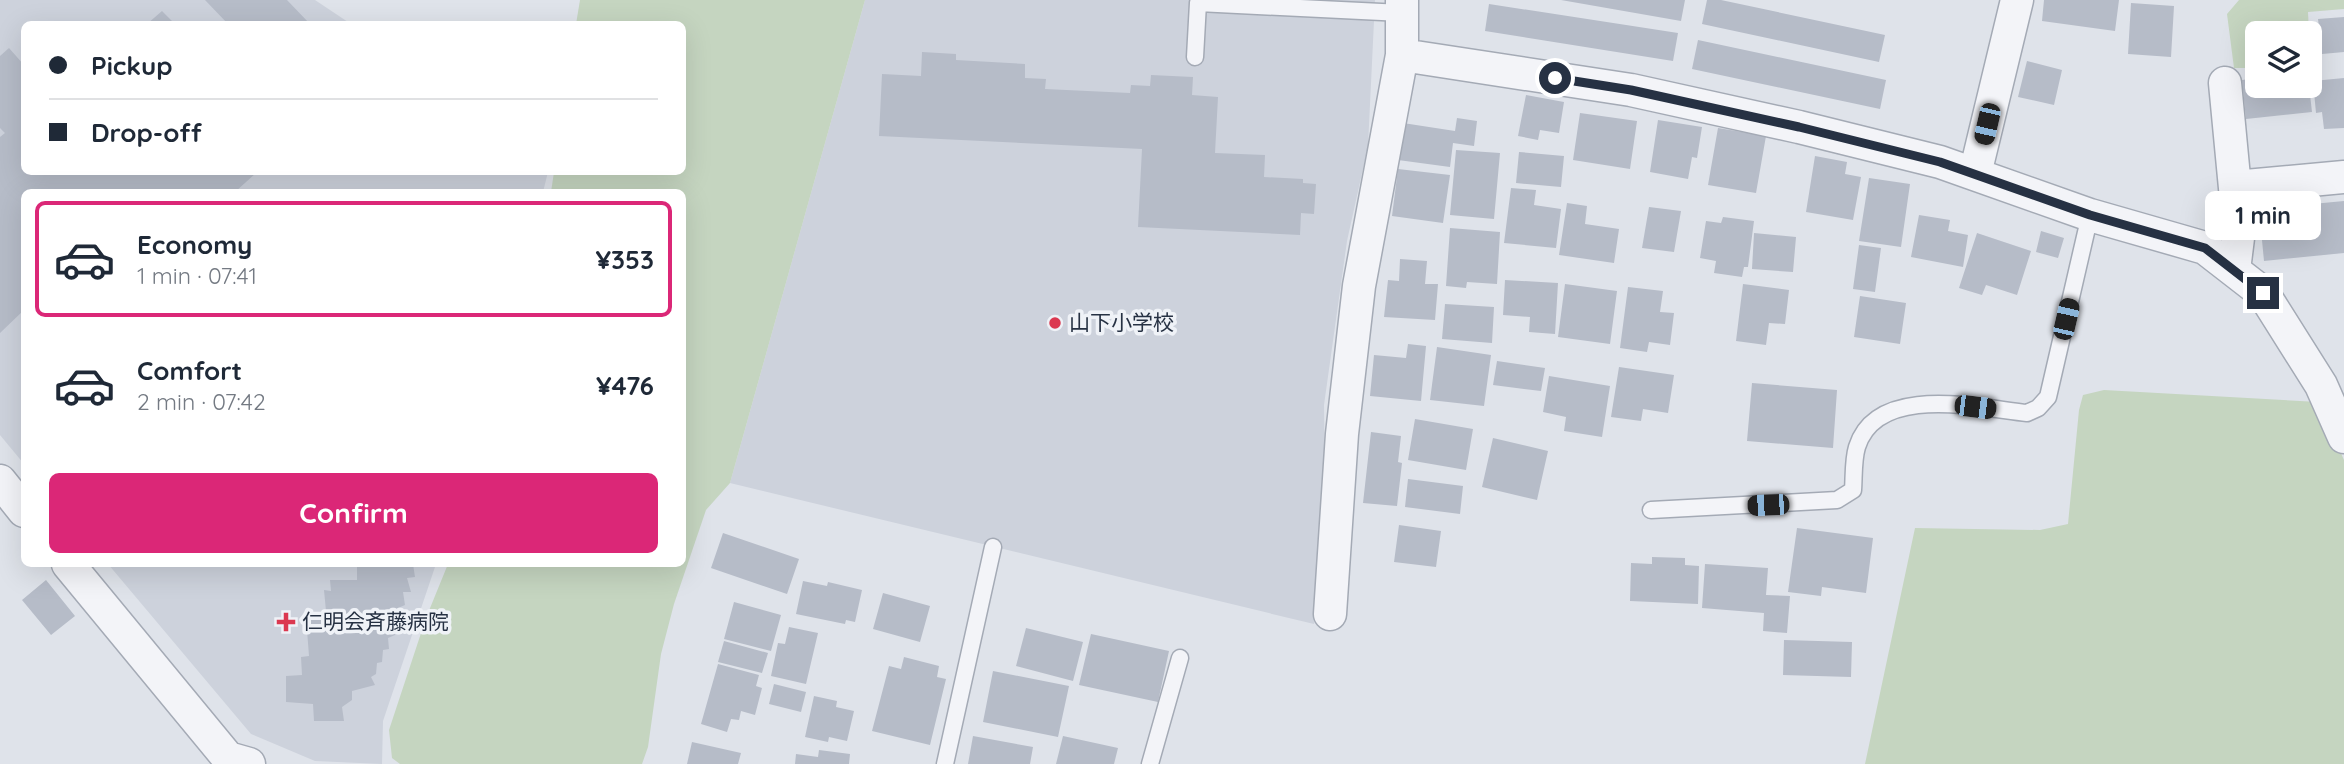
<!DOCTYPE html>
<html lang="en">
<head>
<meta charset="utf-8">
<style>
  :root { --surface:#fff; --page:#f2f2f3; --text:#1f2937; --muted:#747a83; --line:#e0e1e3; --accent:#db2777 }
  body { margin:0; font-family:Quicksand,"Noto Sans JP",sans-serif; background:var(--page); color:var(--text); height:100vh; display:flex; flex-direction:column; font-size:26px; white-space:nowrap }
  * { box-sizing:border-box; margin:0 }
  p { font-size:23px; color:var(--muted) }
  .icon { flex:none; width:38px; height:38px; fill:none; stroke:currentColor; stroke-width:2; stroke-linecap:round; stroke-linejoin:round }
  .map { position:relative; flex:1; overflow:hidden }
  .panel { position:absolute; left:21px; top:189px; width:665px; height:378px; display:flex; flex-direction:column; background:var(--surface); border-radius:10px; box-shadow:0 7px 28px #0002 }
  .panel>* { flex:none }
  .top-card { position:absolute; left:21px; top:21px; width:665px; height:154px; border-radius:10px; box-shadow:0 7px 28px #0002; display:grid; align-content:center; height:154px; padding:0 28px; background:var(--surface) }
  .fabs { position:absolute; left:2245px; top:21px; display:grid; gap:14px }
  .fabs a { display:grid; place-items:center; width:77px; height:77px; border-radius:10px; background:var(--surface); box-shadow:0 7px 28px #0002; font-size:35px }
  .end { position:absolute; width:32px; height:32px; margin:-16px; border:9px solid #263143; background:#fff; box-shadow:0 0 0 4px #fff }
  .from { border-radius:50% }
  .bubble { position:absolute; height:49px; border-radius:10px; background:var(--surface); box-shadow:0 7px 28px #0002; font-size:23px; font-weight:700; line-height:49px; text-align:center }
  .car { position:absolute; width:21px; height:42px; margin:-21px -10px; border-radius:9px; box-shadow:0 0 5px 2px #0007; background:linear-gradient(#222 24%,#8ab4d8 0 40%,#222 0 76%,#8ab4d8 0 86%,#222 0) }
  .top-card b { display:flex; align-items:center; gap:24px; height:66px; font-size:26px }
  .top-card b+b { border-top:2px solid var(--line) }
  .top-card i { width:18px; height:18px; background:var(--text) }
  ul { padding:12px 0 0; list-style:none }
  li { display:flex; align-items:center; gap:21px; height:116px; margin:0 14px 10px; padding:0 14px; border:4px solid transparent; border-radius:10px }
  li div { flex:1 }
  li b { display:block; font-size:26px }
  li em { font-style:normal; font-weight:700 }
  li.active { border-color:var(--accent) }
  li>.icon { width:63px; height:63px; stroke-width:1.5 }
  .action { display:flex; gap:14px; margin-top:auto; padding:14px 28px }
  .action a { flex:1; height:80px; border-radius:10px; background:var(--accent); color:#fff; font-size:28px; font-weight:700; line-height:80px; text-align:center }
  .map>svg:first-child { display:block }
</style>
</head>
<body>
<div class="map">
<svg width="2344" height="764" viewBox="0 0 2344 764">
  <rect width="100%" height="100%" fill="#dfe3ea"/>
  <!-- built -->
  <path fill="#cdd2dc" d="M0,0h315l36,24h-327v148h524l-5,20h-519v272l-24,-29z
    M865,0h510l-7,146 -21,95 -23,164 2,162 -12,57 -584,-141z
    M108,564h328l-53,157 -1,43 -67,-3 -64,-27z"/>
  <!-- green -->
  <path fill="#c5d5c0" d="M580,0h285l-135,483 -24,27 -32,94 -13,50 -13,93 -6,17h-242l-8,-6 -3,-28 37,-112 22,-54h234v-372h-131l3,-20h128v-148h-106z
    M2239,0h105v9l-36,3 1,21h-51l-1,35h-23l-7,-54z
    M2104,390l214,12 26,58v304h-479l50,-236 125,2 28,-6 11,-114 4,-15z"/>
  <!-- building -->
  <path fill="#b6bcc8" d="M205,0h82l23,24h-82z
    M1561,0h124l-4,21z
    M1707,0h14l164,35 -6,27 -177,-38z
    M2044,0h75l-4,31 -73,-10z
    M2131,3l43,3 -3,51 -43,-3z
    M1489,4l189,29 -5,28 -188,-30z
    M162,11l13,13h-28z
    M2344,17v35l-22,2 -4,-35z
    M1698,40l188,40 -6,29 -188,-40z
    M9,48l15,17v107h233l-22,20h-211v118l-24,23v-196l5,-4 -5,-5v-72z
    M922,52l34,2v6l69,4v14l21,1 -1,10 85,4 1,-8 19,1 1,-11 42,2 -1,18 26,2 -3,56 50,2 -1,22 39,2v4l13,1 -2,30 -13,-1 -1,22 -162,-8 4,-78 -263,-13 3,-62 39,2z
    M2027,61l35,9 -8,35 -36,-8z
    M2258,78v8h51l3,26 -66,7 -4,-39z
    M2344,78v50l-20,1 -2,-17 -6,1 -3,-32z
    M1526,95l38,7 -5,31 -19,-3 -2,10 -20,-4z
    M1580,113l57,8 -7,48 -57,-9z
    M1457,118l20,3 -3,25 -21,-3 -3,24 -52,-7 5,-37 52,8z
    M1658,120l44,7 -5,31 -5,-1 -4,22 -38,-7z
    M1718,128l48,8 -10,57 -48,-8z
    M1456,150l44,3 -6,66 -44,-4z
    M1519,152l45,4 -3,31 -45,-4z
    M1815,156l32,6 -2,12 16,3 -8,43 -47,-8z
    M1398,169l52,6 -7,48 -51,-7z
    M1869,178l41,6 -9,63 -42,-6z
    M1511,188l25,2 -2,15 27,4 -5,39 -52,-5z
    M2344,201v52l-80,8 -5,-52z
    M1567,203l20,3 -2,18 34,5 -5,34 -55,-8z
    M1649,207l32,4 -7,41 -32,-4z
    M1919,215l31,5 -2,11 20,4 -5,32 -52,-10z
    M1723,217l31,4 -6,46h-4l-2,10 -28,-4 2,-12 -16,-3 6,-37 15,2z
    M1450,228l50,4 -3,52 -30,-2 -1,6 -20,-2z
    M2041,231l23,7 -6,20 -22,-6z
    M1754,233l42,4 -3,35 -41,-3z
    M1977,233l54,18 -14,44 -31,-10 -4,10 -23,-7z
    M1859,245l22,3 -6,44 -22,-3z
    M1400,259l27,2 -2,23h13l-3,36 -51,-3 4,-37 11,1z
    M1505,280l53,3 -3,51 -26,-2 1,-15 -27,-2z
    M1565,284l52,7 -7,53 -52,-7z
    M1743,284l46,6 -4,34 -16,-1 -3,22 -30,-4z
    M1628,287l35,4 -3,21 14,1 -4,32 -21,-3 -2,10 -27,-4z
    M1860,296l46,7 -6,41 -46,-7z
    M1445,304l49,3 -2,36 -50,-4z
    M1408,344l18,2 -5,55 -51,-5 4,-41 32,3z
    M1437,347l54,8 -7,51 -54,-6z
    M1497,361l48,7 -4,23 -48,-6z
    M1619,367l55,8 -6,38 -25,-4 -2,12 -30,-4z
    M1549,376l61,10 -8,51 -38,-6 2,-14 -23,-5z
    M1752,383l85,7 -4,58 -86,-7z
    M1415,419l58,10 -7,41 -58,-10z
    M1371,432l30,4 -3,26 4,1 -5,43 -34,-3z
    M1493,438l55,13 -11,49 -55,-13z
    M1408,479l55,7 -3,28 -55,-7z
    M1399,525l42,6 -5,36 -42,-5z
    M1797,528l76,10 -7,55 -44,-6 -1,9 -33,-4z
    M723,533l76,26 -12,35 -76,-26z
    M1652,557l33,1v7l14,1 -1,38 -68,-3 1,-38 21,1z
    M338,564h75l2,13 -8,1 4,14h-8l2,13 -7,3 2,12 -9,4 4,11 -7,3 1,11 -6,1 -1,12 -5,1 -1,11 -5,3 4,8 -23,6v9l-10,7 2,14h-30l-1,-17 -27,-2v-26l16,-1 -1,-18 8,-1 -3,-39 7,-6h13l-2,-21 7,1 -1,-11h27v-13l-19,-1z
    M1705,564l63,4 -2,27 24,1 -3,37 -24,-2 1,-18 -62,-5z
    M46,580l29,36 -24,19 -29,-35z
    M803,581l24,5 1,-4 34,8 -7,32 -9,-2 -1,4 -49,-10z
    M883,593l47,13 -10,36 -47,-13z
    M734,602l47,13 -10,36 -47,-12z
    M789,627l29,6 -12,51 -35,-8 7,-33 7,1z
    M1026,628l57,14 -10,39 -57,-15z
    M1091,634l78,17 -11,51 -79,-17z
    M1784,640l68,2 -1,35 -68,-2z
    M724,641l44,12 -6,20 -44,-11z
    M904,657l35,9 -2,11 9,2 -16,66 -58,-14 17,-65 12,3z
    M718,664l41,11 -3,11 6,2 -7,27 -14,-4 -2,9 -8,-1 -4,13 -26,-8z
    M993,671l76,15 -11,51 -75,-15z
    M774,684l32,8 -5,20 -32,-8z
    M814,696l23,5 -1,6 18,4 -7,30 -18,-4 -1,5 -23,-5z
    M973,736l60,11 -3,17h-62z
    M1063,736l55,12 -4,16h-58z
    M692,742l49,11 -3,11h-51z
    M819,750l31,4 -1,10h-54l1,-10 22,3z"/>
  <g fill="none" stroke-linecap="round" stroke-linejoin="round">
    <defs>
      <path id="lane" d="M1195,57l3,-54 204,10
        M1651,510l186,-10 16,-10c1,-13 0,-30 4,-43 20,-64 122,-39 170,-34l11,-5 10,-11 42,-182
        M945,764l48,-217
        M1150,764l30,-106"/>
      <path id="street" d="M1402,55l229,35 168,37 141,35 150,53 115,33 58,45 58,92 23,52
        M2225,83l14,147 -5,40
        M1975,174l42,-174
        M2235,187l109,-10
        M0,481l24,30
        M68,564l160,194 21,6
        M1330,614l12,-180 17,-148 43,-231v-55"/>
    </defs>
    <!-- lane casing -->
    <use href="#lane" stroke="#a4aab5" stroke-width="19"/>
    <!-- street casing -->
    <use href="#street" stroke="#a4aab5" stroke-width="35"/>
    <!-- lane -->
    <use href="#lane" stroke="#f3f4f8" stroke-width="16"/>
    <!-- street -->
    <use href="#street" stroke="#f3f4f8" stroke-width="32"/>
  </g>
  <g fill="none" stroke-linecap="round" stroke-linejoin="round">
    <!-- route -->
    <path stroke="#263143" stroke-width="9" d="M1555,78l76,12 168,37 141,35 150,53 115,33 58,45"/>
  </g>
  <!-- markers -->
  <g fill="#db3850" stroke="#eff2f7" stroke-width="2.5">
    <circle cx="1055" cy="323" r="7"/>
    <path d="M282.5 611.5h7v7h7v7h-7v7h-7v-7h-7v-7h7z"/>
  </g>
  <g text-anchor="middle" stroke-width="7" stroke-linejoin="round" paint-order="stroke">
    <!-- poi labels -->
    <g font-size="21" fill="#263143" stroke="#eff2f7" text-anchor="start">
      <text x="1069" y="330">山下小学校</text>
      <text x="302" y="629">仁明会斉藤病院</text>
    </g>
  </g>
</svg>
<div class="fabs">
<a><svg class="icon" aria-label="layers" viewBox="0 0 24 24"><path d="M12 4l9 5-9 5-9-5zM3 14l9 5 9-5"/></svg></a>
</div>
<i class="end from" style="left:1555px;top:78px"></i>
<i class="end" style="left:2263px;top:293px"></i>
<div class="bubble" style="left:2205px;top:191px;width:116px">1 min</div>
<i class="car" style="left:1987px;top:124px;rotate:193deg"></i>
<i class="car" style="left:2066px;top:319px;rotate:13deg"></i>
<i class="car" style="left:1975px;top:407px;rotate:97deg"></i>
<i class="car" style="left:1768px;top:505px;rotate:268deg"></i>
<div class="top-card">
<b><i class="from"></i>Pickup</b>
<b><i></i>Drop-off</b>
</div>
<section class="panel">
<ul>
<li class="active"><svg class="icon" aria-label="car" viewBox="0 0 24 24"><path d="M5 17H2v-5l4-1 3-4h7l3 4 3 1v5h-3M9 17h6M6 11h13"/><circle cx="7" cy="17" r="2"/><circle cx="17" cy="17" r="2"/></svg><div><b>Economy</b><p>1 min · 07:41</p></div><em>¥353</em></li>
<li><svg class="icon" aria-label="car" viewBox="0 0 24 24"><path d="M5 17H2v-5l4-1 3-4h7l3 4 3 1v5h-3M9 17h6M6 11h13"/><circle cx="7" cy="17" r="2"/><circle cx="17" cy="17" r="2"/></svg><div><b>Comfort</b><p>2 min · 07:42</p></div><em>¥476</em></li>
</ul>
<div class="action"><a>Confirm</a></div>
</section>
</div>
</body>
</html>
